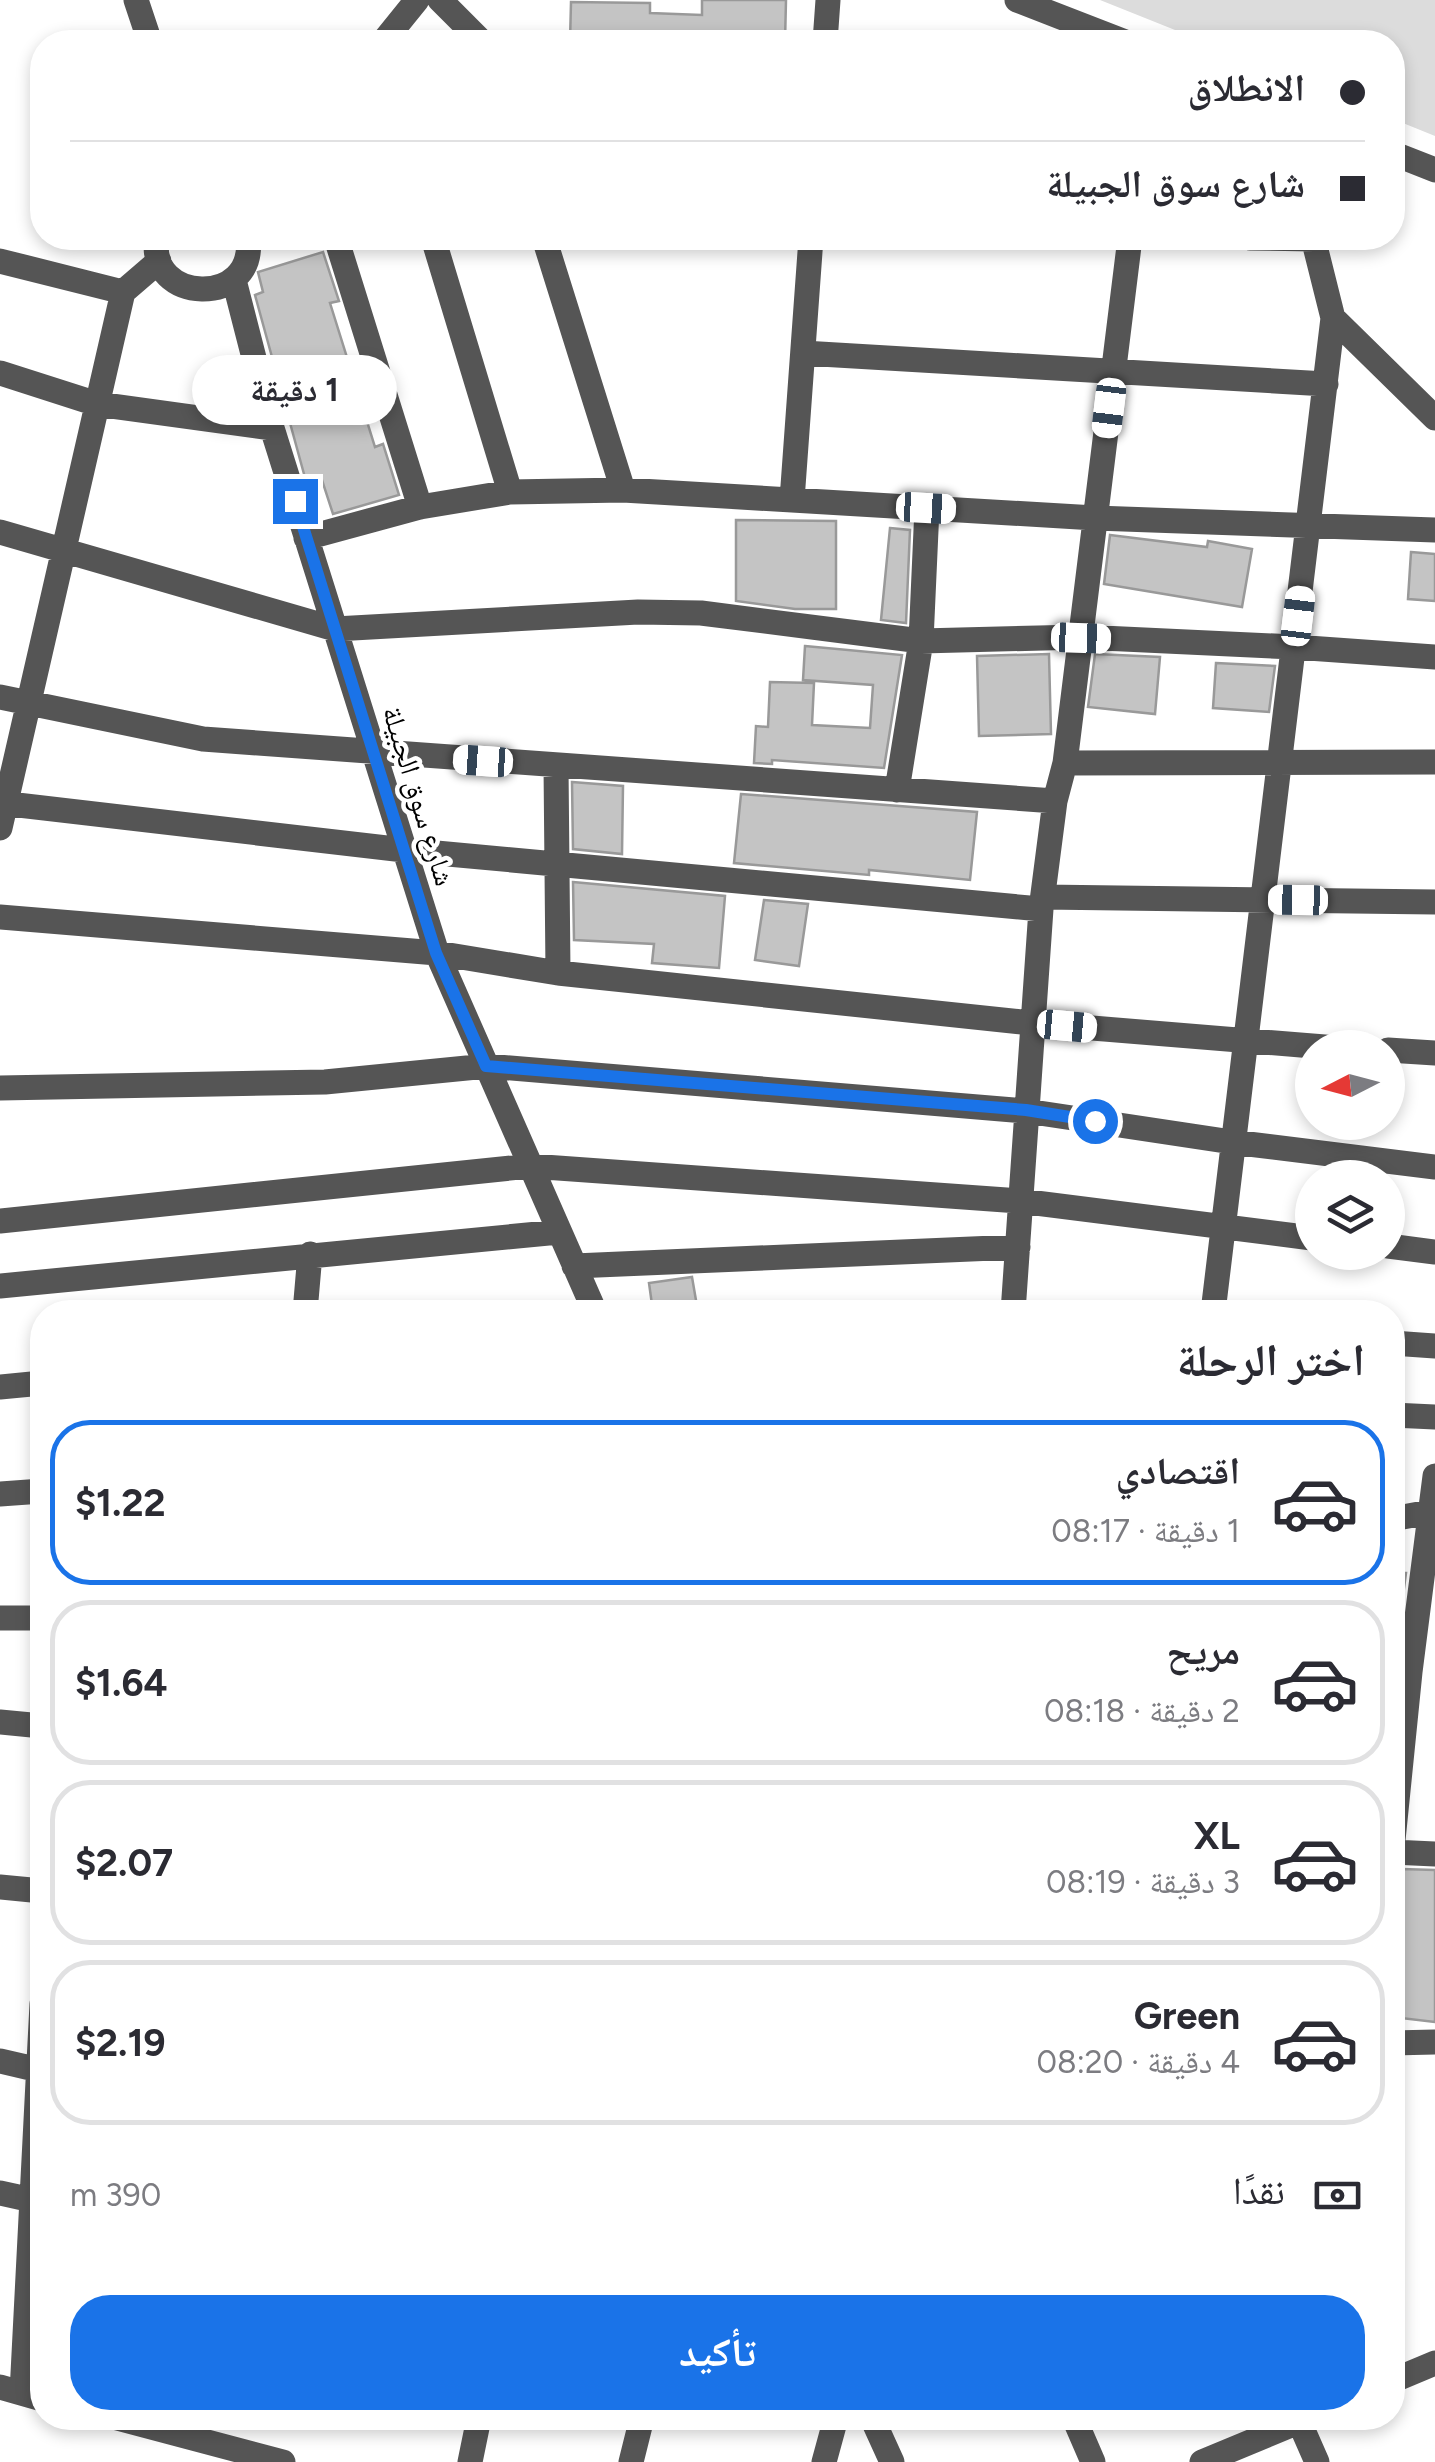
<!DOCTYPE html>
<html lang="ar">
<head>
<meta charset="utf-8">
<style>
  :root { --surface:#fff; --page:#f7f7f7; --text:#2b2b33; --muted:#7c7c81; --line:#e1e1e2; --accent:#1a73e8 }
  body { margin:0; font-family:Figtree,"Noto Naskh Arabic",sans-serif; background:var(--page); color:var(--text); direction:rtl; height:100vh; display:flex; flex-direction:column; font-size:38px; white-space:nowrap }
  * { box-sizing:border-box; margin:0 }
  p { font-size:32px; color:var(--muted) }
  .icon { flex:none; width:55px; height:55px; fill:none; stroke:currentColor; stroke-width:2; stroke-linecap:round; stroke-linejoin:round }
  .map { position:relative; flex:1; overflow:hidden; direction:ltr }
  .side { position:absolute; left:30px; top:1300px; width:1375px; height:1130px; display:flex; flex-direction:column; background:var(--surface); border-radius:40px; box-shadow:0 5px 15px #0003; direction:rtl }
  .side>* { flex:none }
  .hud { position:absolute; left:30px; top:30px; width:1375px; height:220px; border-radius:40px; box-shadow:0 5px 15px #0003; direction:rtl; display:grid; align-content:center; height:220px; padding:0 40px; background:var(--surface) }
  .needle { width:65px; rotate:264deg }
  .buttons { position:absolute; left:1295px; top:1030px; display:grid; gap:20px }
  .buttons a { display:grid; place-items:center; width:110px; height:110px; border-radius:50%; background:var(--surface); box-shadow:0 5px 15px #0003; font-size:50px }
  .end { position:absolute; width:45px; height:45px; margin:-22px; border:12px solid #1a73e8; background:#fff; box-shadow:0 0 0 5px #fff }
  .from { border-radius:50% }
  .bubble { position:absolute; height:70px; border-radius:35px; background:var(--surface); box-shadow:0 5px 15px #0003; font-size:32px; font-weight:700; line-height:70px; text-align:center; direction:rtl }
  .car { position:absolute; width:30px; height:60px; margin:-30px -15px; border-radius:12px; box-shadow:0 0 8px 2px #0007; background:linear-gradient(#fff 24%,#345 0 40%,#fff 0 76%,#345 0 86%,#fff 0) }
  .hud b { display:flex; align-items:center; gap:35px; height:95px; font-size:38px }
  .hud b+b { border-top:2px solid var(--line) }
  .hud i { width:25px; height:25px; background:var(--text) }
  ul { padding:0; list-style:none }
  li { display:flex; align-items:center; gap:30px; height:165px; margin:0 20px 15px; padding:0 20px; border:5px solid var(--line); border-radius:40px }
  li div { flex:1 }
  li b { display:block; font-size:38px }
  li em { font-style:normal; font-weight:700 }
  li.active { border-color:var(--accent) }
  li>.icon { width:90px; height:90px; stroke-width:1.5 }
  h2 { padding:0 40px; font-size:45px; line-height:120px }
  .pay { display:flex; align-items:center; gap:25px; height:110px; padding:0 40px; font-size:38px }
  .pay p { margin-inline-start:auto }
  .cta { display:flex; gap:20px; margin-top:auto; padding:20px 40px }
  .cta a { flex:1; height:115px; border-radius:40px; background:var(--accent); color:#fff; font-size:40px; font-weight:700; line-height:115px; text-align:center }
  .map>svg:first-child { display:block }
</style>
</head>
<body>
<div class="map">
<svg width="1435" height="2462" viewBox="0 0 1435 2462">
  <rect width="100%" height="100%" fill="#fff"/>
  <!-- green -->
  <path fill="#dcdcdc" d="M1100,0h335v136l-42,-17 -1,-77h-187z"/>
  <!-- building -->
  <path fill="#c4c4c4" stroke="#999" stroke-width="2.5" d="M702,0h84l-1,42h-215l1,-40 79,1v10l52,2z
    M323,252l16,49 -9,2 45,144 8,-3 16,51 -66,19 -11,-34 -15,5 -52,-190 8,-3 -5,-20z
    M736,520l100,1v88h-41l-59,-8z
    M890,528l20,2 -4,93 -25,-3z
    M1110,535l97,12 1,-6 44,8 -10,58 -138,-23z
    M1411,552l24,2v47l-27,-2z
    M805,646l97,9 -18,113 -112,-8v4l-18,-1 2,-37 12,1 2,-45 44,1 -2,42 58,3 3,-43 -70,-5z
    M1049,654l2,80 -72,2 -2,-80z
    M1095,654l65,3 -5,57 -67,-7z
    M1216,663l59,3 -6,46 -56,-4z
    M572,782l51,4 -1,68 -49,-5z
    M741,794l236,18 -7,68 -101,-10v5l-135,-12z
    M573,882l152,14 -6,72 -67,-5 2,-19 -80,-4z
    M764,900l44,4 -9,62 -44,-6z
    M692,1277l6,35h-45l-4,-29z
    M1392,1573h14l-7,53h-7z
    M1401,1869l34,1v152l-43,-5 4,-80 -4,-2z"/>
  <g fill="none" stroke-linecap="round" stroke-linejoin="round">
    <!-- minor -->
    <path stroke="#555" stroke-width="25" d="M136,0l14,42
      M440,0l42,42
      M1017,0l108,42
      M383,42l34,-42
      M825,42l3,-42
      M1392,153l43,17
      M157,238c-11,66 100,70 91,0
      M336,238l84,269
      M433,238l77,254
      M544,238l79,252
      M1250,238l64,1
      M1313,238l20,80 102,100
      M0,261l123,31
      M234,280l38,148 165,525 158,359
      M803,353l523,31
      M0,373l97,31 175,24
      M792,500l19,-262
      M0,532l335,97 303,-17 63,1 220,28 160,-4 213,10 141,10
      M306,538l114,-31 90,-15 113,-2 472,28 340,12
      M0,697l203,42 852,62
      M1065,763l370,-1
      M556,766l2,207
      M897,790l24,-149 6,-133
      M0,803l404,47 637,59
      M0,828l123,-536 36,-31
      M1043,897l392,5
      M0,917l437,36 121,20 473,50 306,25
      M1388,1050l47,3
      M0,1088l325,-6 162,-16 539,45 206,31 203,25
      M0,1221l530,-55 490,35 292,37
      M1388,1246l47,6
      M574,1266l444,-19
      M0,1286l559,-54
      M305,1312l5,-58
      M1013,1312l28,-403 14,-108 10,-38 65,-525
      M1213,1312l120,-994
      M1392,1343l43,3
      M0,1387l42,-4
      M1392,1415l43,2
      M0,1494l42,-3
      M1392,1519l43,-8
      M0,1618h42
      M0,1722l42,4
      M1392,1850l18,-178 25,-196
      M1392,1852l43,2
      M0,1887l42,4
      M1392,2043l43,-1
      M0,2061l39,9
      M0,2193l32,7
      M1392,2381l43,-18
      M0,2387l42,12
      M22,2393l20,-389
      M117,2418l166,44
      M872,2418l20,44
      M1074,2418l19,44
      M1299,2421l18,41
      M470,2462l9,-44
      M631,2462l11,-44
      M824,2462l12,-44
      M1202,2462l106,-44"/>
  </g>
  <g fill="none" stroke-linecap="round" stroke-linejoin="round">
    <!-- route -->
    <path stroke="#1a73e8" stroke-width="12" d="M295,501l141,452 50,113 540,44 69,11"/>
  </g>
  <g text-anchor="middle" stroke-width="9" stroke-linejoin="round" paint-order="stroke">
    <!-- street labels -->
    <g font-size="28" fill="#000" stroke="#fff">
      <text transform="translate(419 796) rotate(73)" y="10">شارع سوق الجبيلة</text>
    </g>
  </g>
</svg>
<div class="buttons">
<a><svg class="needle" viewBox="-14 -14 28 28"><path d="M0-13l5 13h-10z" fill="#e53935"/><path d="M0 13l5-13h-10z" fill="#7c7c81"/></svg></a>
<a><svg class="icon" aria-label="layers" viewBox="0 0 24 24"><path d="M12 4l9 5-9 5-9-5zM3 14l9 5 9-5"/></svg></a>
</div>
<i class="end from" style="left:1095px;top:1121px"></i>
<i class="end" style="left:295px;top:501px"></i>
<div class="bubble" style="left:192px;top:355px;width:205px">1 دقيقة</div>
<i class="car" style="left:1109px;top:408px;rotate:187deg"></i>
<i class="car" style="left:926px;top:508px;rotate:93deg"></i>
<i class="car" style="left:1298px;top:616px;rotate:7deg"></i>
<i class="car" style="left:1081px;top:638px;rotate:92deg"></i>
<i class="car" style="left:483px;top:761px;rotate:274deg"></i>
<i class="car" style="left:1298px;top:900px;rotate:271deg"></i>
<i class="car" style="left:1067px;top:1026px;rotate:95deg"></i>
<div class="hud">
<b><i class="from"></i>الانطلاق</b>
<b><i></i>شارع سوق الجبيلة</b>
</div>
<section class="side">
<h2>اختر الرحلة</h2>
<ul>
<li class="active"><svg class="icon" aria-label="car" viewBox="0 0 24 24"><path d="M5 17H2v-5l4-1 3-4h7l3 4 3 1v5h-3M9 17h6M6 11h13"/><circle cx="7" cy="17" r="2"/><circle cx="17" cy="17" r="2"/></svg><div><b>اقتصادي</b><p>1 دقيقة · 08:17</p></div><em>$1.22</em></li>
<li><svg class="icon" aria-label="car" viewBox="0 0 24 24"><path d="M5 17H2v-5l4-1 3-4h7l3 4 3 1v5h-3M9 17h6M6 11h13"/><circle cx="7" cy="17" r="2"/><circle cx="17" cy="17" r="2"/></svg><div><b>مريح</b><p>2 دقيقة · 08:18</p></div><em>$1.64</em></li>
<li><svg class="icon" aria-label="car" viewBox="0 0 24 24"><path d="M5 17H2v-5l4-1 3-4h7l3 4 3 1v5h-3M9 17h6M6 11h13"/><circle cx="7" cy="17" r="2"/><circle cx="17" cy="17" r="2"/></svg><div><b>XL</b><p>3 دقيقة · 08:19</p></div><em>$2.07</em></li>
<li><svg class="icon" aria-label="car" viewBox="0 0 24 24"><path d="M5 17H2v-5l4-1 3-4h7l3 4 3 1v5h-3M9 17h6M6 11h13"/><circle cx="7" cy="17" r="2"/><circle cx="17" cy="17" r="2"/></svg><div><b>Green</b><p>4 دقيقة · 08:20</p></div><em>$2.19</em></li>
</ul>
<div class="pay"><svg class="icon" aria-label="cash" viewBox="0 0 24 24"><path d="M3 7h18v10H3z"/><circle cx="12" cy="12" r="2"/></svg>نقدًا<p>390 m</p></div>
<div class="cta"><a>تأكيد</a></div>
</section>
</div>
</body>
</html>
